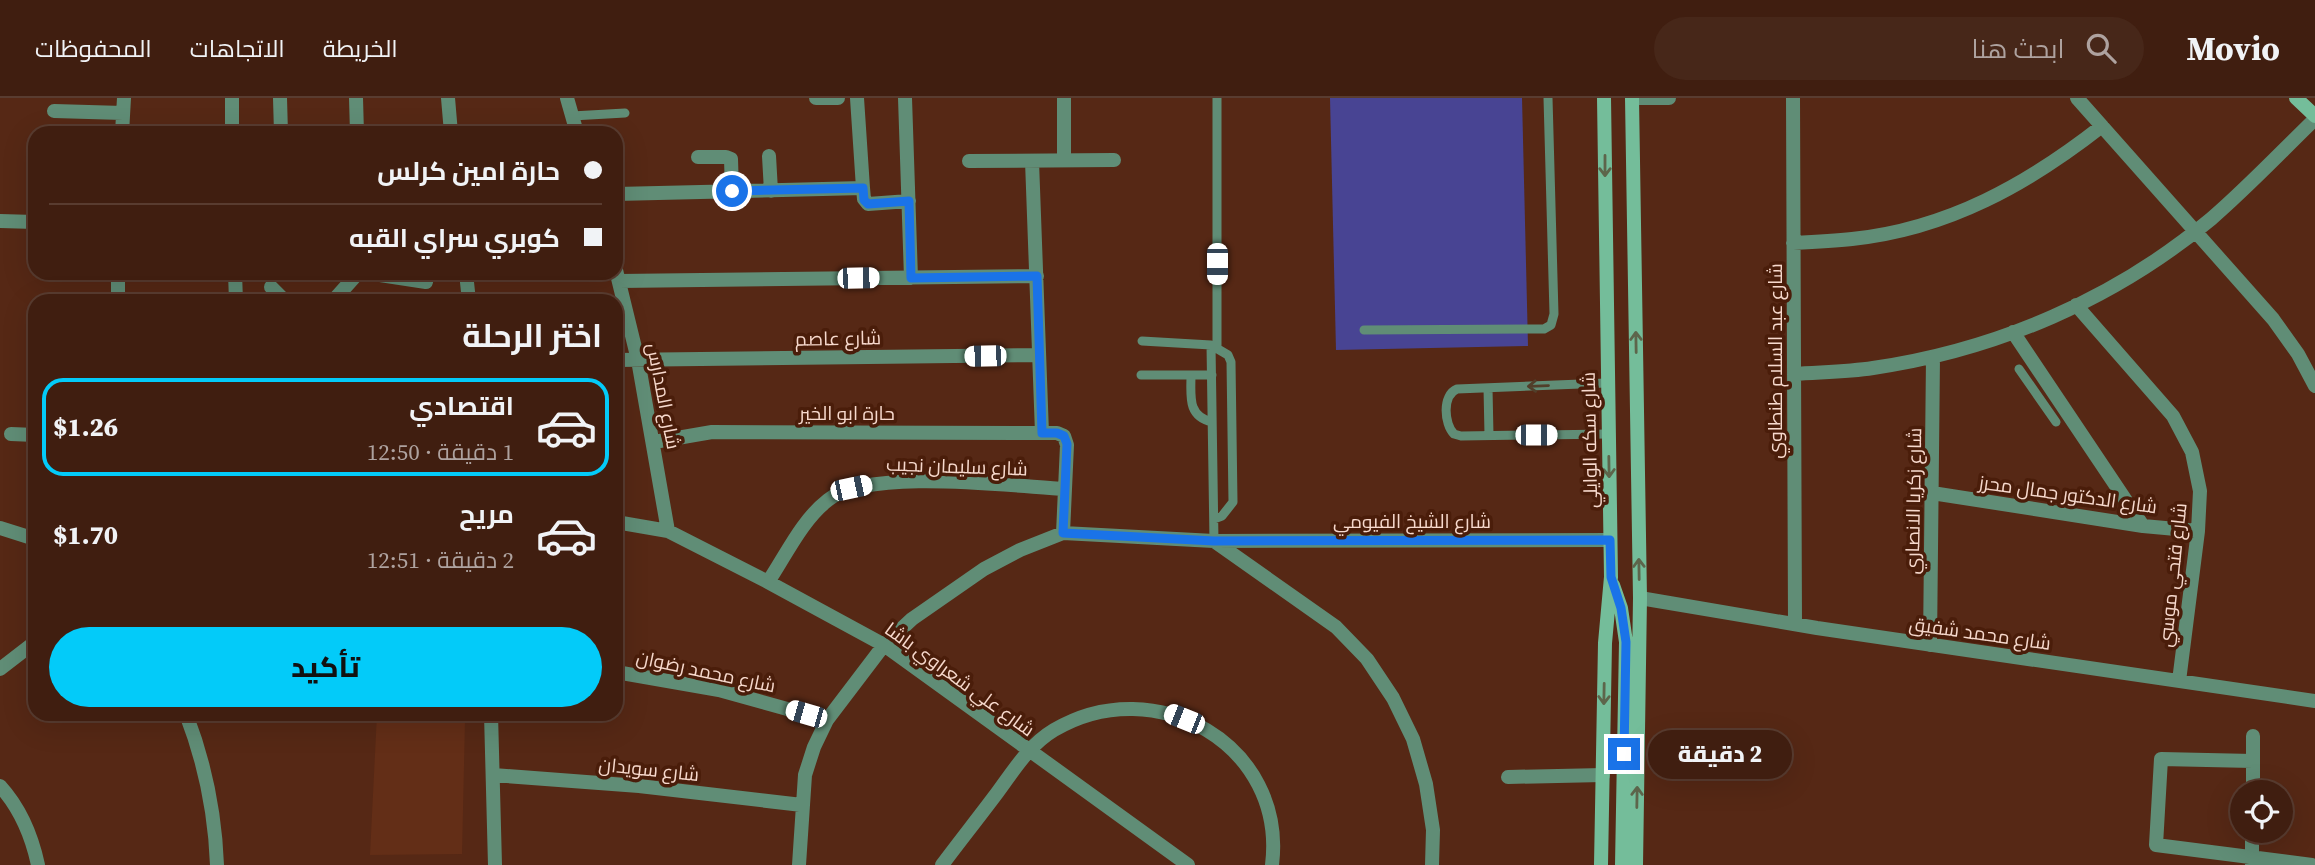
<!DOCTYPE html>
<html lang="ar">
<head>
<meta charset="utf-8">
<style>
  :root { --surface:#401e10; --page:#472719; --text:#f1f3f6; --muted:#aea29f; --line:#593c30; --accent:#03cbf9 }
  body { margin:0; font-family:"Source Serif 4",Cairo,serif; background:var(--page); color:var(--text); direction:rtl; height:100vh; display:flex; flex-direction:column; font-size:26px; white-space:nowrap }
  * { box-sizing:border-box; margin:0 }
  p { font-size:23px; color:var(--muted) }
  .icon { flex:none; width:38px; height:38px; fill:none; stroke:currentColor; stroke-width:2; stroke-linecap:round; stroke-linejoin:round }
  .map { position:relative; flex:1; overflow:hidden; direction:ltr }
  .side { position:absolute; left:28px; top:196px; width:595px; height:427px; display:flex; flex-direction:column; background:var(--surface); border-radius:21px; box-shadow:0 7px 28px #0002,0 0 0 2px var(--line); direction:rtl }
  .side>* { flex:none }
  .banner { position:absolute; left:28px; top:28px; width:595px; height:154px; border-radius:21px; box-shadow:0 7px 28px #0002,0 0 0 2px var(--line); direction:rtl; display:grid; align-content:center; height:154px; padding:0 21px; background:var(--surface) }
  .controls { position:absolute; left:2230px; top:682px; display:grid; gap:14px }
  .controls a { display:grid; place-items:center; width:63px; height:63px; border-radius:50%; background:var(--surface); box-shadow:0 7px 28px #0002,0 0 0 2px var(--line); font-size:35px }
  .end { position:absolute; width:32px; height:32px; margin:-16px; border:9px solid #1a73e8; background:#fff; box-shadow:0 0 0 4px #fff }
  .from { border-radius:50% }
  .bubble { position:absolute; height:49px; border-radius:24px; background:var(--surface); box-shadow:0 7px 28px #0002,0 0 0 2px var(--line); font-size:23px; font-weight:800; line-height:49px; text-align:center; direction:rtl }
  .car { position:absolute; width:21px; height:42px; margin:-21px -10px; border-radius:9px; box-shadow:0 0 5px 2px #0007; background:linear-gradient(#fff 24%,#345 0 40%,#fff 0 76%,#345 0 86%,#fff 0) }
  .banner b { display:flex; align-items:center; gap:24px; height:66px; font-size:26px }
  .banner b+b { border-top:2px solid var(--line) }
  .banner i { width:18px; height:18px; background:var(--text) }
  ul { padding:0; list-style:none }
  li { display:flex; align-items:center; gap:21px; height:98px; margin:0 14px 10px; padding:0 7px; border:4px solid transparent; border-radius:21px }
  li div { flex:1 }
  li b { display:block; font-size:26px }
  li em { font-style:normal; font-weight:800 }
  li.current { border-color:var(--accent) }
  li>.icon { width:63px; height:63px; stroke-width:1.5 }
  h2 { padding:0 21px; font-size:32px; line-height:84px }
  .cta { display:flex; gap:14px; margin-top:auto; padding:14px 21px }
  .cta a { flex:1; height:80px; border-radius:42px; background:var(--accent); color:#111; font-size:28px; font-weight:800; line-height:80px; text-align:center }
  header { display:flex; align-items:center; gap:42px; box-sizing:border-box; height:98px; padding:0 35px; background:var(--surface); border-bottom:2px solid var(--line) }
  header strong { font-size:33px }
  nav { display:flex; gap:38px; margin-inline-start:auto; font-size:24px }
  .search { width:490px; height:63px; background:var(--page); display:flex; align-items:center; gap:18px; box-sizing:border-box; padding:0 24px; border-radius:38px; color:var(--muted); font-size:26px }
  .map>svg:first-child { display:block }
</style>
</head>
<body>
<header>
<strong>Movio</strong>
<div class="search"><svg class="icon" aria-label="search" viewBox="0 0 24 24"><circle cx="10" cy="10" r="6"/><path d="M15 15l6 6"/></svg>ابحث هنا</div>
<nav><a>الخريطة</a><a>الاتجاهات</a><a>المحفوظات</a></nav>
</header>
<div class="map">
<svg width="2315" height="767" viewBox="0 0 2315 767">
  <rect width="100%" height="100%" fill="#562815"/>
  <!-- built -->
  <path fill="#632e17" d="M377,616l88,6 -3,134 -92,1z"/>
  <!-- green -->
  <path fill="#484493" d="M1330,0h192l6,248 -192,4z"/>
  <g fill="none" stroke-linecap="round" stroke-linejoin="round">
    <!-- service -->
    <path stroke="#608d76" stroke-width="9" d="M572,18l53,-3
      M1364,232l180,-1 7,-4 3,-11 -6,-216
      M1142,243l69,4 17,10 3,7 2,140 -11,14 -8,3
      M1211,247l3,196
      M1217,249v-249
      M2019,271l37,53
      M1141,277h71
      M1191,277c0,21 -4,41 21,47
      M1606,285l-149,6c-15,6 -13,35 -3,45l7,2 147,-2
      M1488,290l1,47"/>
    <!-- minor -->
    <path stroke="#608d76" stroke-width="14" d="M232,0v35
      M280,0l1,35
      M356,0l1,35
      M448,0l3,35
      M567,0l10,35
      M816,0h22
      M857,0l6,90
      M905,0l6,180
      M1632,0h37
      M1793,0l2,526
      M2077,0l196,221 25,35 17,32
      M54,13l69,2
      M122,35l2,-35
      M769,58l2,35
      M698,59h28l5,2 1,32
      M1064,62v-62
      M969,63l145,-1
      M1032,63l10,272
      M616,96l247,-6 1,11 4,5 41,-3
      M0,123l35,1
      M1793,145c20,-1 40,-2 59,-4 96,-10 176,-55 250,-113
      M616,172l22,90 30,171
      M118,175v28
      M235,175l1,28
      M367,175l59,9
      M466,175l3,28
      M619,183l418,-5
      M271,189l14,14
      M333,203l25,-28
      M2076,207l97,111 19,36 8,39 -2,40 -19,150
      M2013,234l130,194
      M616,262l423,-5
      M1794,276c26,-2 53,-2 79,-6 124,-18 242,-69 338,-149 36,-31 70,-67 104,-100
      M11,336l24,1
      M654,344l58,-10 345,1 7,3 3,9 -4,88
      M1932,395l211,33 55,5
      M616,424l52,9 100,51 116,63 304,220
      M0,430l35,11
      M1214,443l396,-1
      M768,484c18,-27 34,-62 60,-82 40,-32 183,-14 237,-11
      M1640,500l177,30 498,73
      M1930,547l3,-288
      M0,571l35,-27
      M616,574l103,18 108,30
      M186,616c19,49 29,98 31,151
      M491,616l4,151
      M2253,663l-92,-2 -5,86 156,20
      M493,677l146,11 163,19
      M1508,679l95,-2
      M0,688c20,22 32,51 38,79
      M2253,695v-57
      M2252,766v-33
      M799,767l6,-90 9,-28 13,-27 57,-75 28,-26 72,-50 36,-19 43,-17 151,8 122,86 31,32 26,39 20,41 13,45 7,46 -1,35
      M942,767c18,-24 37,-48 55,-72 17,-23 32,-48 57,-63 101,-60 233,15 218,135"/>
    <!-- secondary -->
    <path stroke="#74bd9a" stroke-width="14" d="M1632,0l8,500 -4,267
      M2296,0l19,18
      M1613,487l8,23 5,34 -4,223
      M1601,767l4,-222 6,-66 -7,-479"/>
  </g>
  <!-- one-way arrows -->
  <defs><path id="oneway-shaft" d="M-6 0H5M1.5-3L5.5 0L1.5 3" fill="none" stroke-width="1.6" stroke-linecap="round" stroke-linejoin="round" transform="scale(1.75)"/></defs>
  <g stroke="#5d654b">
    <use href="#oneway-shaft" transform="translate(1605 68) rotate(90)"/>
    <use href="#oneway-shaft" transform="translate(1636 244) rotate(-91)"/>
    <use href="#oneway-shaft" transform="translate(1609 369) rotate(89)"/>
    <use href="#oneway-shaft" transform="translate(1639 471) rotate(-91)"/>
    <use href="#oneway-shaft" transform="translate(1604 596) rotate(91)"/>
    <use href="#oneway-shaft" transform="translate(1637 699) rotate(-89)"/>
  </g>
  <use stroke="#513f2a" href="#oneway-shaft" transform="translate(1538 288) rotate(178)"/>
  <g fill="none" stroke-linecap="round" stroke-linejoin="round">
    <!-- route -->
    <path stroke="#1a73e8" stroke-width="9" d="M732,93l131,-3 1,12 4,4 41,-3 2,77 126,-2 5,157h15l7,3 3,8 -4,89 151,8 396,-1 1,37 10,31 5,34 -2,112"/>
  </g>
  <g text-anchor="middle" stroke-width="7" stroke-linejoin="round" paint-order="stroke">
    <!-- street labels -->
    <g font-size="19" fill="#f7d9cd" stroke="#4a1d0a">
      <text transform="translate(838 240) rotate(-1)" y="7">شارع عاصم</text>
      <text transform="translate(1775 263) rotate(-90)" y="7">شارع عبد السلام طنطاوي</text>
      <text transform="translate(664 298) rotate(79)" y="7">شارع المدارس</text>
      <text x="847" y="322">حارة ابو الخير</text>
      <text transform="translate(1589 342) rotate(-91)" y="7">شارع سكه الوايلي</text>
      <text transform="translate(957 368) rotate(2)" y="7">شارع سليمان نجيب</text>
      <text transform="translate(2068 396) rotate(8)" y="7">شارع الدكتور جمال محرز</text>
      <text transform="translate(1913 403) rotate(-89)" y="7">شارع زكريا الانصاري</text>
      <text x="1412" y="430">شارع الشيخ الفيومي</text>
      <text transform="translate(2172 477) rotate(-84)" y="7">شارع فتحي موسي</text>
      <text transform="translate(1980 535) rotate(8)" y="7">شارع محمد شفيق</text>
      <text transform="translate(706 573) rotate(12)" y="7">شارع محمد رضوان</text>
      <text transform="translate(960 581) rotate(36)" y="7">شارع علي شعراوي باشا</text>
      <text transform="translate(649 671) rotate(6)" y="7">شارع سويدان</text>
    </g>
  </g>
</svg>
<div class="controls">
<a><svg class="icon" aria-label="locate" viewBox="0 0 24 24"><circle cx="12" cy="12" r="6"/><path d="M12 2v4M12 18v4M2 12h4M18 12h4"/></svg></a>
</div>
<i class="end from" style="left:732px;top:93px"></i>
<i class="end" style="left:1624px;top:656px"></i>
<div class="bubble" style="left:1648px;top:632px;width:144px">2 دقيقة</div>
<i class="car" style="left:1217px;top:166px;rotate:180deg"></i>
<i class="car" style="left:858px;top:180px;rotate:89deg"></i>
<i class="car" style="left:985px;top:258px;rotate:269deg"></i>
<i class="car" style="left:1536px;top:337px;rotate:90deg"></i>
<i class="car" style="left:851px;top:390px;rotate:78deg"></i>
<i class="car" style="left:806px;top:616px;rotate:286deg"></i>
<i class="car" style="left:1184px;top:621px;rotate:292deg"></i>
<div class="banner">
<b><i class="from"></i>حارة امين كرلس</b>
<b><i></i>كوبري سراي القبه</b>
</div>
<section class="side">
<h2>اختر الرحلة</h2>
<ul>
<li class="current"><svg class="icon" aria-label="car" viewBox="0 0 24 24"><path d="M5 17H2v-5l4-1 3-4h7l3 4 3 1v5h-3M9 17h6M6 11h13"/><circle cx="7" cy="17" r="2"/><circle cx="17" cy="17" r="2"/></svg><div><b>اقتصادي</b><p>1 دقيقة · 12:50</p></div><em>$1.26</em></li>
<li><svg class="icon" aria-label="car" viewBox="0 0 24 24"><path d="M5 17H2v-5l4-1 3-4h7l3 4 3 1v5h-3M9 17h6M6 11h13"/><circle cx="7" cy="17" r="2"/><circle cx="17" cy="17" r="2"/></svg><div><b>مريح</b><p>2 دقيقة · 12:51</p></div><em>$1.70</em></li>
</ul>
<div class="cta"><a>تأكيد</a></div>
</section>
</div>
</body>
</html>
